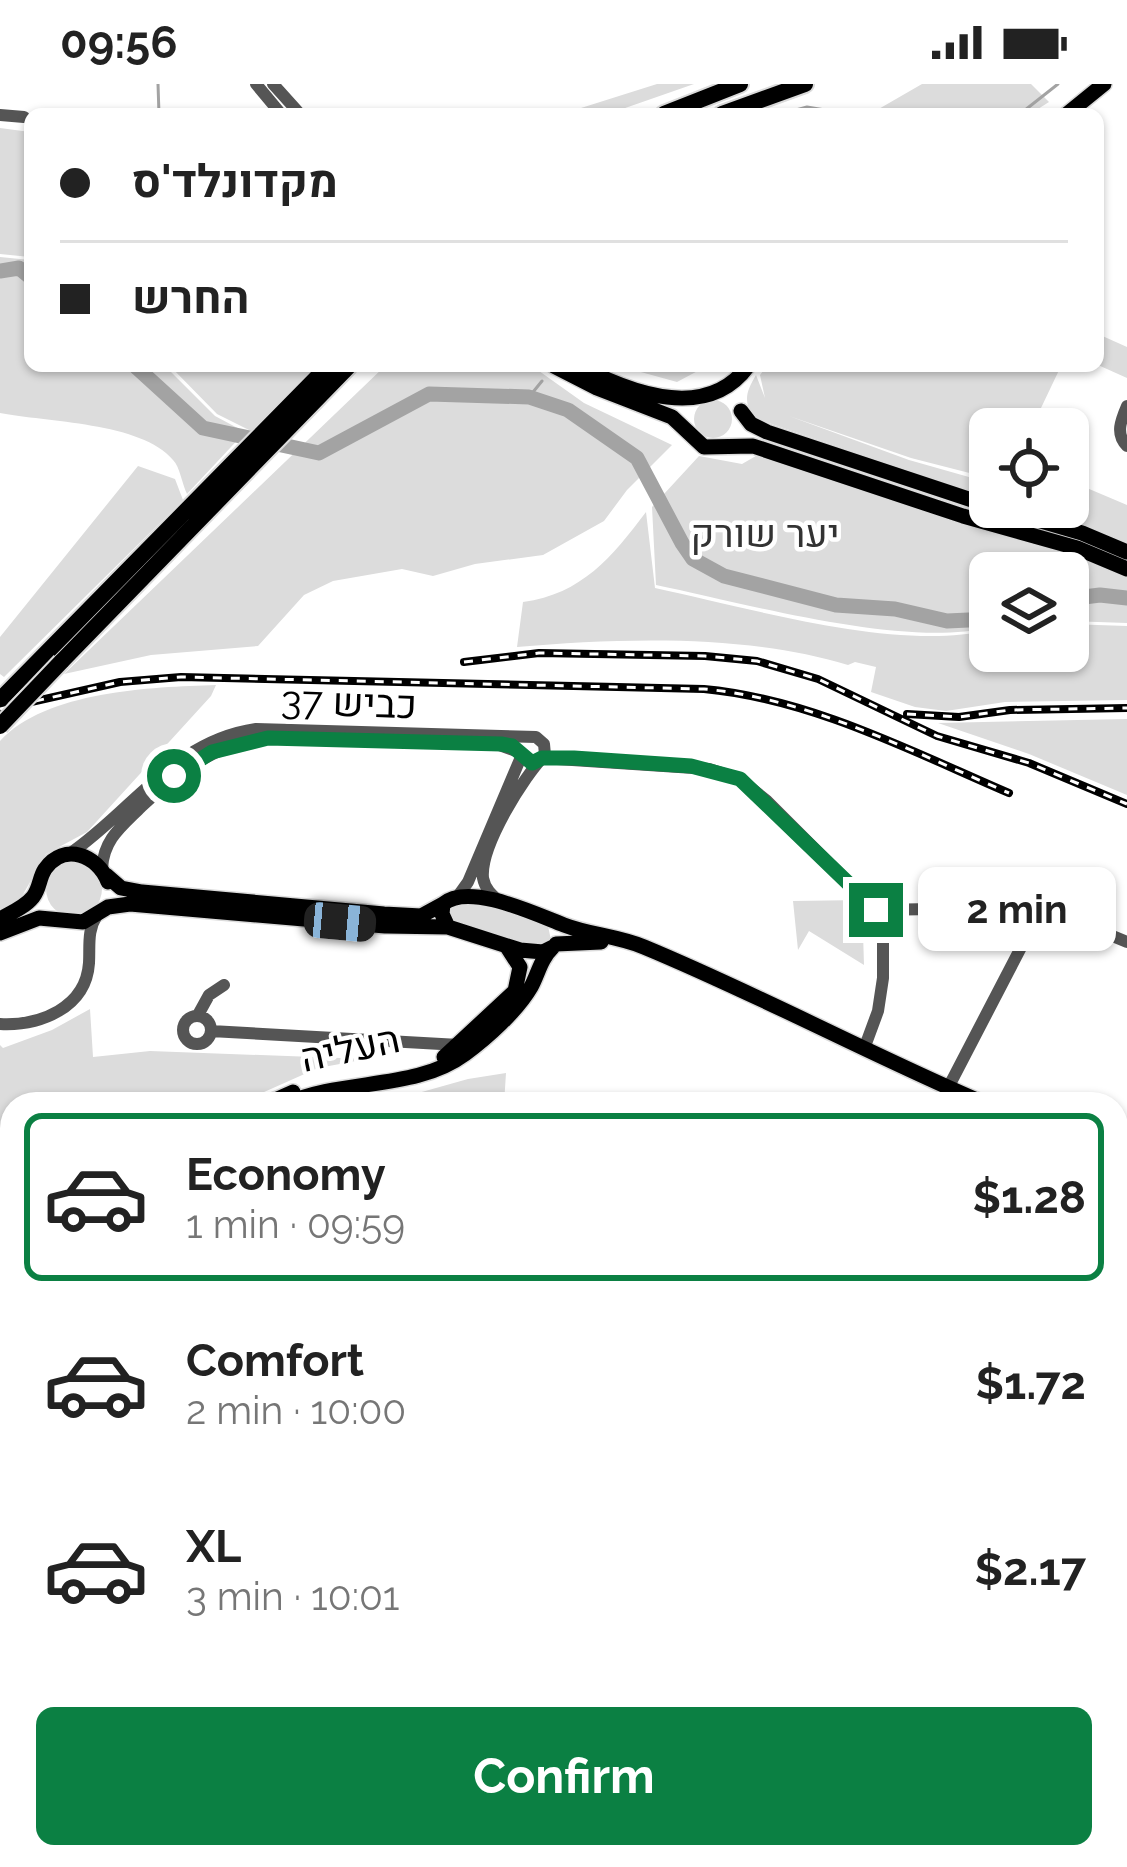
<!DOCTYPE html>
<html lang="en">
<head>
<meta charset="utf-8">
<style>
  :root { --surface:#fff; --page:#f6f6f6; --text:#222; --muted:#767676; --line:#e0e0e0; --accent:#0b8043 }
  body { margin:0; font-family:Raleway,Heebo,sans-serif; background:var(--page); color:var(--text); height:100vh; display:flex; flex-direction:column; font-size:45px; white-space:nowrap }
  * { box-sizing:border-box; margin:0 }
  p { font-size:39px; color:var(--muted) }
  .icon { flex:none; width:66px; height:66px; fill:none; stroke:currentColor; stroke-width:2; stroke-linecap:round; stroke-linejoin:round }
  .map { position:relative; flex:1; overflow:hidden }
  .side { position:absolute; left:0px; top:1008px; width:1128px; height:777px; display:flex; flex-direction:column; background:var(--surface); border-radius:36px 36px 0 0; box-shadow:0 3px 9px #0004 }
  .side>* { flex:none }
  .guide { position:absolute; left:24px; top:24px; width:1080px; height:264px; border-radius:18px; box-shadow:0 3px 9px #0004; display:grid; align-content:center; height:264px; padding:0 36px; background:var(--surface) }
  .buttons { position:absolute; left:969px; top:324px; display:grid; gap:24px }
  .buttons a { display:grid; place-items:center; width:120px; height:120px; border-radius:18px; background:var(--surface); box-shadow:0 3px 9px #0004; font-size:60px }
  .end { position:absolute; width:54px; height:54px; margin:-27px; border:15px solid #0b8043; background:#fff; box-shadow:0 0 0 6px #fff }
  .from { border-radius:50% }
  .bubble { position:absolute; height:84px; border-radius:18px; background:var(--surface); box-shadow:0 3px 9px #0004; font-size:39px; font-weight:700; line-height:84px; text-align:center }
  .car { position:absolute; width:36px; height:72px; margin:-36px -18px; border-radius:15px; box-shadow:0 0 9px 3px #0007; background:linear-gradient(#222 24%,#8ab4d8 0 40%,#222 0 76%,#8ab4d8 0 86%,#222 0) }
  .guide b { display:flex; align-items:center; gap:42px; height:114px; font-size:45px }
  .guide b+b { border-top:3px solid var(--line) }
  .guide i { width:30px; height:30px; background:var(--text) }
  ul { padding:21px 0 0; list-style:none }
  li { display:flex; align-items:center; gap:36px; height:168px; margin:0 24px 18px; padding:0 12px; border:6px solid transparent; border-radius:18px }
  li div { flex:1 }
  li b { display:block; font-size:45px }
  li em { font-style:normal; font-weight:700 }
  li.selected { border-color:var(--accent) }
  li>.icon { width:108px; height:108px; stroke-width:1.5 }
  .cta { display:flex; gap:24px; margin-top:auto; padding:24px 36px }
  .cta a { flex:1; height:138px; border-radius:18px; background:var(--accent); color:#fff; font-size:48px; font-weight:700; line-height:138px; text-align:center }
  .status { display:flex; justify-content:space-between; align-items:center; height:84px; padding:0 60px; background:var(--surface); direction:ltr }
  .status svg { height:33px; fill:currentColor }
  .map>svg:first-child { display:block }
</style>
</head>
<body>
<div class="status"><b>09:56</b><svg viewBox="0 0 49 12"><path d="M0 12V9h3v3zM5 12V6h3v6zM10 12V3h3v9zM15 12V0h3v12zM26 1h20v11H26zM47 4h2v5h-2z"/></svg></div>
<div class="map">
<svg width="1127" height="1783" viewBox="0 0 1127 1783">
  <rect width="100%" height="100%" fill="#fff"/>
  <!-- green -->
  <path fill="#dcdcdc" d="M657,0h37l-86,30h-46z
    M922,0h109l18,18 -19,12h-160z
    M0,44l30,4v125l-30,-3z
    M0,173l30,3v106h135l50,50 30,16 -58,62c-5,-10 -7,-27 -14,-34 -31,-38 -128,-38 -173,-47z
    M1098,250l29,13v31l-29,-13z
    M170,282h145l-64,65 -34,-17z
    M385,282h147l52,37 88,42 -45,45 -23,31 -61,34 -68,9 -42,12 -31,-7 -69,12 -29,14 -46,51 -107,9 -87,19z
    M619,282h88l-30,16z
    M767,282h294l-30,63h-41l-1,49 -78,-20 -122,-42 120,44 81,23v15l-236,-80c-11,-17 -8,-26 2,-43l9,23 -5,-23z
    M694 335a19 19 0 1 1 38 0a19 19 0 1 1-38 0Z
    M761,369l313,97 53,25v48l-59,-2v-48h-78v54c-84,22 -246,-24 -334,-42l-4,-78 47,-51 43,8z
    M138,382l37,13 8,21 -179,177 -4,-3v-37z
    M1068,396l59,25v38l-44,-18 -62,-18h47z
    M646,428l9,76c95,20 241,64 335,42v21h78v-27l59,2v74l-122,2 -59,9 -31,-4 -44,-15 5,-25 -21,-5 -7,3c-102,-31 -225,-27 -331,-18l6,-45c59,-8 89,-45 123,-90z
    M216,601l-5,11 -124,136 -41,22 -25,44 -21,13v-170c46,-50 151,-54 216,-56z
    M1127,635v76l-98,-41 -91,-31z
    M46 805a28 28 0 1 1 56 0a28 28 0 1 1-56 0Z
    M862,816l2,65 -55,-34 -11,19 -5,-49z
    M473,819l31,6 44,17 3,14 -4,5h-25l-73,-25 -2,-9 5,-7z
    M90,925l3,48 57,-6 217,8 -49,9 -81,36h-225v76l-12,-33v-102l3,3 49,-18z
    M506,989l-2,31h-125l89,-25z
    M12,1141v132l-12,-10v-118z"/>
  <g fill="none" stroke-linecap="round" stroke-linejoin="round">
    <!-- stream -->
    <path stroke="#a3a3a3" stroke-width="3" d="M158,0l1,30
      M781,30l26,-7 42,7
      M1020,30l38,-30
      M529,313l13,-16
      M0,1108l12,32"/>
    <!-- river -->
    <path stroke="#a3a3a3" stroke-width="15" d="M0,187l19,-3 11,9
      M135,282l68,62 116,25 110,-59 100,3 39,13 69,48 45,85 11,16 31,17 112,29 59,4 52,12 43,-2
      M1068,515l32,-4 27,3"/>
    <defs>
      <path id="major" d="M1067,30l37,-30
        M554,282l43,22 75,29 32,30 49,-1 210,70 114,32 50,21
        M579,282c51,27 128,56 169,0
        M741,327l10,13 16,8 223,74
        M993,423l89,26 45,19
        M106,791l15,13 21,4 242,22 37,2 22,-12
        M0,835c11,-6 25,-12 33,-22 7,-9 6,-19 12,-28 19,-27 53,-14 63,13
        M448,843l-6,-13 1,-10c26,-22 92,10 121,21 26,10 54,11 80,22 116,48 227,108 342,157
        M0,849l39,-15 44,4 25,-15 22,-3 255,22 63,1 72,23 23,2 10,-5
        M556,860l45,-2
        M444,973l71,-66 5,-24 -13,-20
        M266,1020l27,-12
        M286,1020c57,-26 129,-13 179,-50 22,-16 52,-43 66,-67 8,-15 9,-27 22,-40
        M1116,1099l11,10
        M0,1707l8,15"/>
      <path id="highway" d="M664,30l76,-30
        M722,30l83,-30
        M61,578l288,-296
        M0,616l328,-334"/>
    </defs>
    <!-- major casing -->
    <use href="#major" stroke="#dbdbdb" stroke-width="18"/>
    <!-- highway casing -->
    <use href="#highway" stroke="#dbdbdb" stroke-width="20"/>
    <!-- minor -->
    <path stroke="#555" stroke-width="12" d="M256,0l25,30
      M273,0l27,30
      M0,31l24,2
      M1127,322c-6,14 -12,28 0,40
      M494,659l25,9
      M542,674l167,11 31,10 27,22 109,109 7,29v39l-5,33 -14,38
      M68,771c65,-44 105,-114 188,-126l280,8 8,7 1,11c-21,21 -65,91 -62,123 2,11 9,17 17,24
      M102,784c2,-29 19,-41 39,-61 42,-40 81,-68 141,-69
      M458,812l10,-14 53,-125
      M876,826l166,-3 85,35
      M198,931l11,-20 15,-10
      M183 946a14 14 0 1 1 28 0a14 14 0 1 1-28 0Z
      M0,940c40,2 86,-16 89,-61 1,-18 -2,-32 8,-48
      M211,947l248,14
      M948,1004l94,-181
      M1116,1040h3l8,29
      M1116,1243l10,-25
      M1116,1269l11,4
      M0,1367l12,11
      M1116,1418l11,6
      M1116,1473l11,5
      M0,1475l12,5
      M1116,1526l11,4
      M1116,1662l11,1
      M0,1700l12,-16
      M460,1773l18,10
      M746,1773l11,10
      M1096,1773l1,10
      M206,1783l2,-10
      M585,1783l25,-10"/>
    <!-- major -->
    <use href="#major" stroke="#000" stroke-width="15"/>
    <!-- highway -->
    <use href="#highway" stroke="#000" stroke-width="16"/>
    <defs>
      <path id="rail" d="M464,578l75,-9 166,3 52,5 61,18 119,57 92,27 98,41
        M0,625l120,-27 61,-5 523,12c107,10 207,62 305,104
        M907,630l52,3 51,-7 117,-2"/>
    </defs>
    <!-- rail casing -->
    <use href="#rail" stroke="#000" stroke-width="8"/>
    <!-- rail -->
    <use href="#rail" stroke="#fff" stroke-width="3" stroke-dasharray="9" stroke-linecap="butt"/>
    <defs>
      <path id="highway-bridge" d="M0,642l61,-64"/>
    </defs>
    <!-- highway-bridge casing -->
    <use href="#highway-bridge" stroke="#dbdbdb" stroke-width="20" stroke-linecap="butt"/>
    <!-- highway-bridge -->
    <use href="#highway-bridge" stroke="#000" stroke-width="16"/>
  </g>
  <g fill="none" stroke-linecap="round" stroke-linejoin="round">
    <!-- route -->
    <path stroke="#0b8043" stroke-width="15" d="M174,692l38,-24 56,-14 233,6 11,2 20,17 10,-5h32l117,8 49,13 136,131"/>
  </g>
  <g text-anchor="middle" stroke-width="9" stroke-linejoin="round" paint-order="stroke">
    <!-- park labels -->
    <g font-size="39" fill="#333" stroke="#fff">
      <text x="765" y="463">יער שורק</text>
    </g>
    <!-- street labels -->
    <g font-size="39" fill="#000" stroke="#fff">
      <text transform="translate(349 618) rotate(2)" y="14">כביש 37</text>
      <text transform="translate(350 964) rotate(-12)" y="14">העליה</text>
    </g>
  </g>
</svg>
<div class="buttons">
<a><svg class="icon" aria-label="locate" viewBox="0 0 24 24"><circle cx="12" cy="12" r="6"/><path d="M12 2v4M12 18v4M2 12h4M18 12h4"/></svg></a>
<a><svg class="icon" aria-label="layers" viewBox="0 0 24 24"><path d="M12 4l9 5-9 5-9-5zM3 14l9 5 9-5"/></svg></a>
</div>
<i class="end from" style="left:174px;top:692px"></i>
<i class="end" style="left:876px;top:826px"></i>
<div class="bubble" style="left:918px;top:783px;width:198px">2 min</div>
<i class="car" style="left:340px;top:838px;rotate:95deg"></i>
<div class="guide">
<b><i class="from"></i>מקדונלד'ס</b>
<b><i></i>החרש</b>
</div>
<section class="side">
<ul>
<li class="selected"><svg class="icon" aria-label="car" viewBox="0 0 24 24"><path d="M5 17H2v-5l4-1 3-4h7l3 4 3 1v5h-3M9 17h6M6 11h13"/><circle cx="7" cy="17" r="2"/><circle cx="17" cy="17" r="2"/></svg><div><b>Economy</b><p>1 min · 09:59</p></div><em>$1.28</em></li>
<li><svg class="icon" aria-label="car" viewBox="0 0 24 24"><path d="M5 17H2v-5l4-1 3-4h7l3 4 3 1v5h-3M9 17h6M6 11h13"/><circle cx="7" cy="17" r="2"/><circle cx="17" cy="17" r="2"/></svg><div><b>Comfort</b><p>2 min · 10:00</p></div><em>$1.72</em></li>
<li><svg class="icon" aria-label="car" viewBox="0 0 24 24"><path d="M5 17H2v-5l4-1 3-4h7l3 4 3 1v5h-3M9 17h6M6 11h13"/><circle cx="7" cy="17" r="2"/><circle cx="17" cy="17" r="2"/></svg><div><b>XL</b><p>3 min · 10:01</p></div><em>$2.17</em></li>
</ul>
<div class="cta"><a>Confirm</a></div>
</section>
</div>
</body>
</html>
